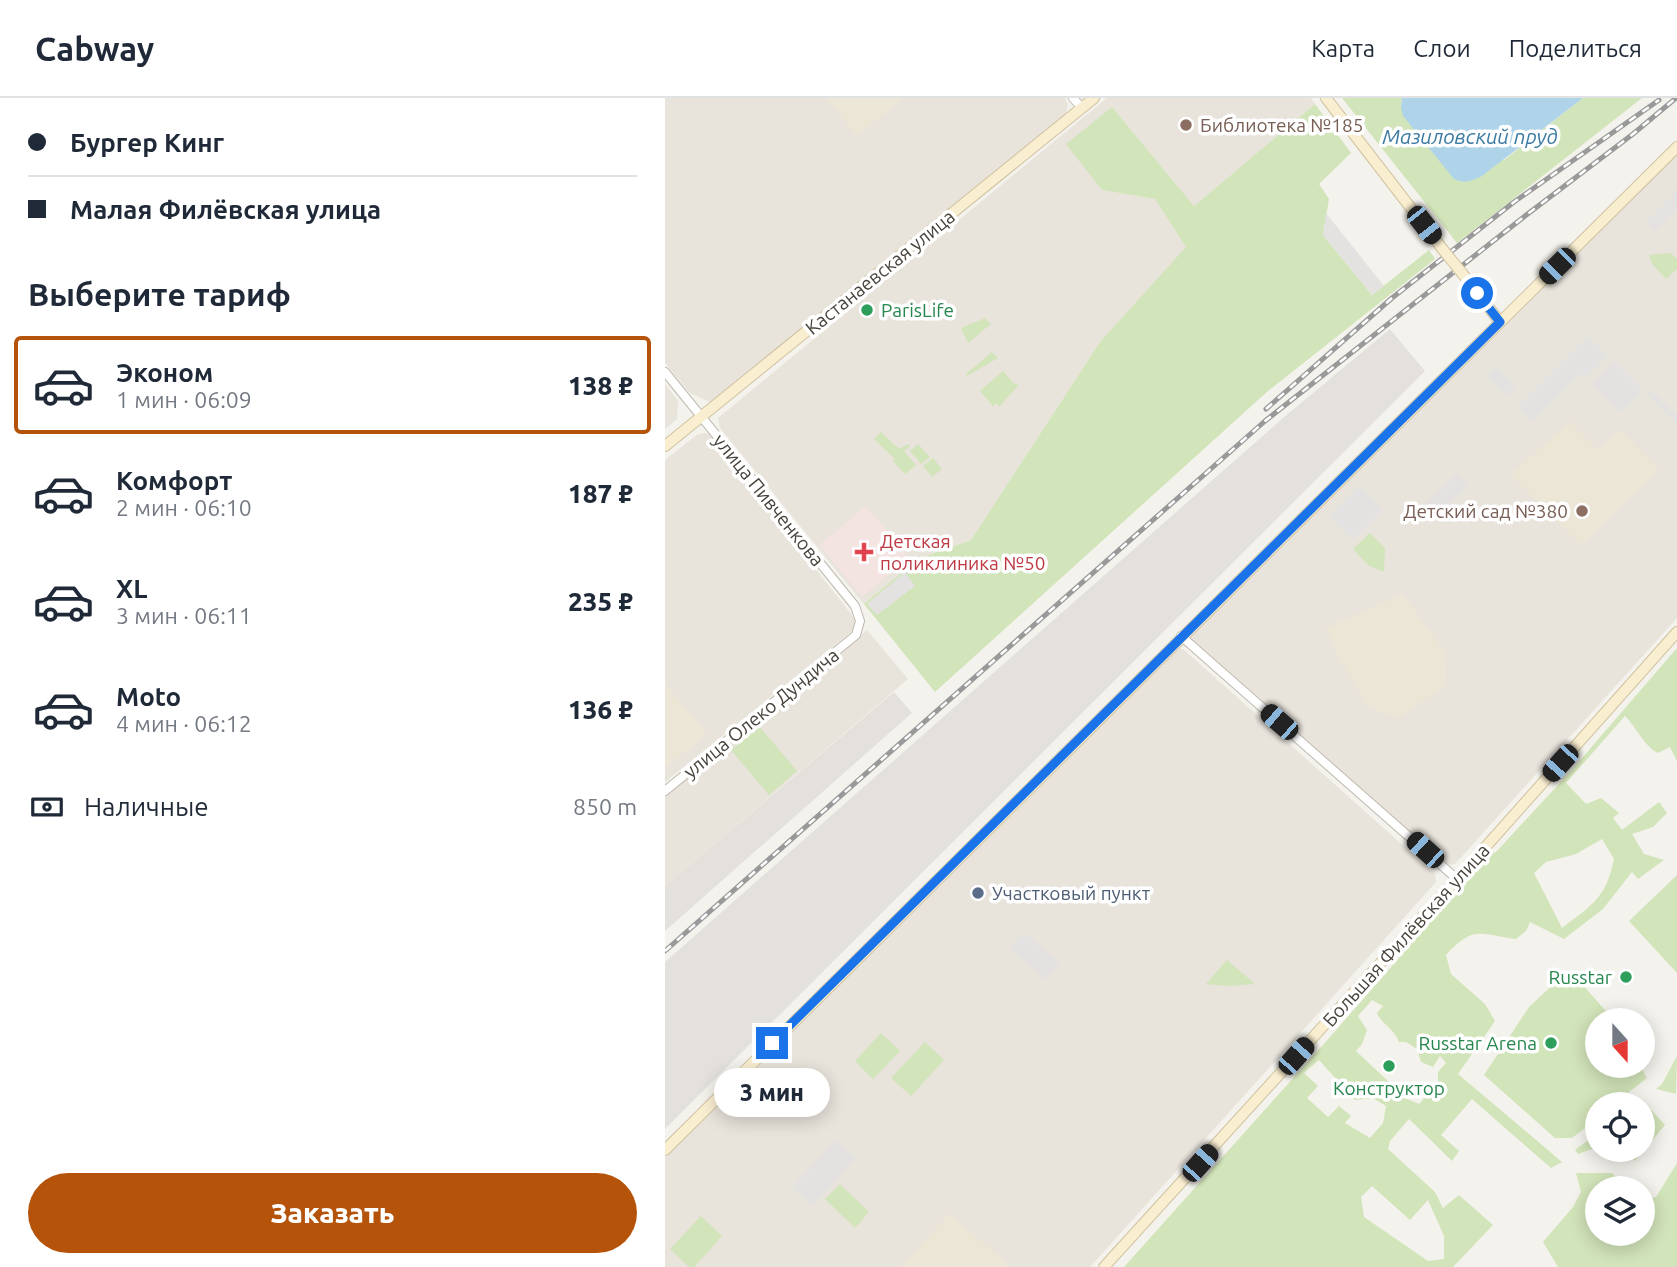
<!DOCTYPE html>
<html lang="ru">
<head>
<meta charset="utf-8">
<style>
  :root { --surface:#fff; --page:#f6f6f7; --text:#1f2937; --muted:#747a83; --line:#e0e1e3; --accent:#b45309 }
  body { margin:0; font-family:Ubuntu,sans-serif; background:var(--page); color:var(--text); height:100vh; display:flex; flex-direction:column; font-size:26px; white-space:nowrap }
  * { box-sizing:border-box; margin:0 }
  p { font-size:23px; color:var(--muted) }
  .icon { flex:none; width:38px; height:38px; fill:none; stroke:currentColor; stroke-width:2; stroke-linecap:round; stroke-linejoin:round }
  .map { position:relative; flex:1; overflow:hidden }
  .panel { display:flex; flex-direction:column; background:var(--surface); width:665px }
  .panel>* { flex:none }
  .banner { display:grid; align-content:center; height:154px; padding:0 28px; background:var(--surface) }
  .needle { width:46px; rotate:159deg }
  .buttons { position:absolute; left:920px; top:910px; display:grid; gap:14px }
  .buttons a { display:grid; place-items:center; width:70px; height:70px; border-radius:50%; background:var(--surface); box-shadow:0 4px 18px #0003; font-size:35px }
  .end { position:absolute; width:32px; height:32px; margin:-16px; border:9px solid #1a73e8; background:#fff; box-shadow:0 0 0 4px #fff }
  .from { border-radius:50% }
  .bubble { position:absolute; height:49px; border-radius:24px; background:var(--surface); box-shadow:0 4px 18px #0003; font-size:23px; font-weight:800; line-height:49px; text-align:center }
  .car { position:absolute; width:21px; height:42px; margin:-21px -10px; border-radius:9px; box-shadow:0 0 5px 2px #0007; background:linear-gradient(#222 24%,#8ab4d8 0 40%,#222 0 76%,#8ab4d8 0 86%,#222 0) }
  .banner b { display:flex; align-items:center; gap:24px; height:66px; font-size:26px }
  .banner b+b { border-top:2px solid var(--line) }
  .banner i { width:18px; height:18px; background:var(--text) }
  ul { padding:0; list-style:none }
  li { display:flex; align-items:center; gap:21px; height:98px; margin:0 14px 10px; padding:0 14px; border:4px solid transparent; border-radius:7px }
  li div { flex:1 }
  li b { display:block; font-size:26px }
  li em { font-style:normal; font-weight:800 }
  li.on { border-color:var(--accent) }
  li>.icon { width:63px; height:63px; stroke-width:1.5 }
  h2 { padding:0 28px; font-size:32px; line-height:84px }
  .pay { display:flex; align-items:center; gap:18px; height:77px; padding:0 28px; font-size:26px }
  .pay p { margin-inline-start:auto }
  .action { display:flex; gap:14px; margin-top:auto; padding:14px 28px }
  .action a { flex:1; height:80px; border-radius:42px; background:var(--accent); color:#fff; font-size:28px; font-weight:800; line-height:80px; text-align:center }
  header { display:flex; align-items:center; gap:42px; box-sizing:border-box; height:98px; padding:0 35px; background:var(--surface); border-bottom:2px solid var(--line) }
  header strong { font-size:33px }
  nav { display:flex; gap:38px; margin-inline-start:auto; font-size:24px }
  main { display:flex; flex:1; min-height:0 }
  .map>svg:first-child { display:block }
</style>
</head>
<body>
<header>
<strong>Cabway</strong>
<nav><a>Карта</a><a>Слои</a><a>Поделиться</a></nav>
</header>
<main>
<section class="panel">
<div class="banner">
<b><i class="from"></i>Бургер Кинг</b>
<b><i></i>Малая Филёвская улица</b>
</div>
<h2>Выберите тариф</h2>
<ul>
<li class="on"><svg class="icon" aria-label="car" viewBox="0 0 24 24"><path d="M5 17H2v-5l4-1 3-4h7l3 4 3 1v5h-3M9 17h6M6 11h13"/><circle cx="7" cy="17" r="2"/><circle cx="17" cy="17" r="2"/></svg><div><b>Эконом</b><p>1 мин · 06:09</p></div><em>138 ₽</em></li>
<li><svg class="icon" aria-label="car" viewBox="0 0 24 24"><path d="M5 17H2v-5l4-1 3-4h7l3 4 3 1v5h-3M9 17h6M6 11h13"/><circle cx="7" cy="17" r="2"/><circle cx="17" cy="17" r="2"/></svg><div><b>Комфорт</b><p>2 мин · 06:10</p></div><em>187 ₽</em></li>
<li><svg class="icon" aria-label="car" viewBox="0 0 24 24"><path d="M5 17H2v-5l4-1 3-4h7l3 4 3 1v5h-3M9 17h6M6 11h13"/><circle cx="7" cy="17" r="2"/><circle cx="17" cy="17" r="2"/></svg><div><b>XL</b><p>3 мин · 06:11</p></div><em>235 ₽</em></li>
<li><svg class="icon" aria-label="car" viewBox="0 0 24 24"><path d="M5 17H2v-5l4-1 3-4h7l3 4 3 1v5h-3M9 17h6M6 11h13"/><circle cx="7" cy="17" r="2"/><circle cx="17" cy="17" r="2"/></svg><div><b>Moto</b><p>4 мин · 06:12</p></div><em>136 ₽</em></li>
</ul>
<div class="pay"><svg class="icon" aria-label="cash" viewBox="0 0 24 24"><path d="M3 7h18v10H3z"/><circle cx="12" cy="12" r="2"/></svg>Наличные<p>850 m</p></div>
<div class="action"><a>Заказать</a></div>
</section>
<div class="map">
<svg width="1012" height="1169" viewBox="0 0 1012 1169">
  <rect width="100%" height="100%" fill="#f4f2ec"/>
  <!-- residential -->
  <path fill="#e8e3db" d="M0,0h400l3,6 -2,10 -356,288 -20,-9 -25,-30z
    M442,0h204l4,6 -121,102 -82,-99 -10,83 53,9 32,48 -87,95 -129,198 -53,19 -54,45 -144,-176 -2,-10z
    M1012,56v464l-222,246 -6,1 -257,-224 -2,-7z
    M0,286l13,17 -1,18 -12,10z
    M40,335l5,2 141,179 4,7 1,7 -191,154v-322l33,-26z
    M202,532l41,49 -243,207v-91z
    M510,550l8,1 252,225 1,8 -346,385h-425v-110z"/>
  <!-- industrial -->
  <path fill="#e4e1dd" d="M725,231l35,42 -760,758v-167l618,-544z
    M229,594l18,21 -247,218v-45z"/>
  <!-- education -->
  <path fill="#ece6d7" d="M161,0h77l-46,38z
    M904,323l29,29 22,-20 39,40 -78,75 -70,-70z
    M738,496l41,57 3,23 -4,13 -43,30 -20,-5 -15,-8 -10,-21 -15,-23 -14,-32z
    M0,585l42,51 -42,34z
    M285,1115l60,54h-110z"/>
  <!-- medical -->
  <path fill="#f3e3e1" d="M201,408l43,52 -47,39 -43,-52z"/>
  <!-- green -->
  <path fill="#d2e4b9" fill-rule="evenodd" d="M677,0h60l-1,10 103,52 79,-62h59l-185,145z
    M650,6l36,49 -32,31 10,15 -6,36 49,60 57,-45 6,9 -167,132 -333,301 -71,-88 54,-45 53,-19 129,-198 86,-95 -31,-48 -53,-9 -36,-46 46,-37 82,99z
    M1006,155l6,6v10l-11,10 -14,-15 -3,-9z
    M320,220l6,6 -23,19 -7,-15z
    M327,254l6,6 -31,18 -1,-2z
    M338,273l10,12 6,2 -20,22 -2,-4 -4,3 -13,-15z
    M216,334l18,17 9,-5 2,2 -6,5 12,14 -11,9 -12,-13 2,-2 -21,-20z
    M253,346l12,13 -9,7 -11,-13z
    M268,360l9,11 -10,8 -9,-11z
    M705,435l15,15 -1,24 -16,-7 -15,-16z
    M1012,550v113l-7,-14 -12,6c-14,-7 -21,-25 -33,-37l-59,67 20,21 15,-6 18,15 -6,5 9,12 37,-28 8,11 -14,14 -21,7 12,20 20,6 -26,19 -6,-7 -29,37 -39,30 -34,-17 -4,9 -10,8c-38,-5 -42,-14 -70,16l5,19 34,30 10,17 -37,53 104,88 -11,6 -79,-69 -31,36 18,16 -7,10 -43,-42 -19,22 -2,8 47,43 8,16 16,-13 34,30 -40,42h-329l206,-230 160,-183 6,-2 74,-80zM937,741l12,20c-8,39 -22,46 -52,69l-28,-55 12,-11 30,-8zM707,902l11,6 -6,7c5,12 17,15 22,29h7l11,7 4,13 12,5 7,-11 6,7 -8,9v12l-19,20 -12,-5 -51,-48 6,-7 5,-14 -9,-14zM654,962l36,40 18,-2 13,8 -3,17 -13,15 -25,-15 6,-7 -12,-10 -11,11 -21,-19 11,-12 -14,-13zM707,1088l38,34 18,-20 16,36v23l-16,2 -64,-44 -3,-20z
    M95,629l37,44 -28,24 -38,-45z
    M1012,777v98l-48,-52z
    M562,862l28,24 -27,2 -22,-2z
    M893,882l22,2 26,29 6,9h-14v46h42l7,12 -33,26h-16v14l-26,20h-17l-71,-63 45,-68z
    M216,935l19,18 -27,28 -18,-18z
    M260,944l19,18 -33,36 -20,-18z
    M1012,958l-1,38 -20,-5 6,-5z
    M977,1002l23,25 -30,36 -14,-11h22v-46h-7z
    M933,1035v14l-20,7 -3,-4z
    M1012,1065v104h-119l-15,-25 30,-35 8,-15 -5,-19h36l16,15h-30v46h45v-35l13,-2z
    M175,1086l29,28 -14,16 -30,-29z
    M36,1118l21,20 -28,31h-5l-19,-18z"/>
  <!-- parking -->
  <path fill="#e4e2e0" d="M1012,93v17l-22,23 -9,-9z
    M661,115l58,73 -12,9 -49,-60z
    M923,238l20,20 -23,22 -5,-4 -48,48 -15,-15z
    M949,263l29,29 -22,23 -29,-29z
    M831,268l20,20 -9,10 -20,-20z
    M987,292l25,25v9l-30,-30z
    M792,375l11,12 -31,30 -11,-12z
    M694,388l24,24 -30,30 -24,-24z
    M240,474l10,14 -38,29 -10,-11z
    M359,834l36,31 -15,17 -35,-32z
    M170,1042l21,18 -43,48 -21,-19z"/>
  <!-- water -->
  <path fill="#afd4ea" d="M737,0h181l-101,78c-11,5 -17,8 -28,3l-51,-63 -2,-8z"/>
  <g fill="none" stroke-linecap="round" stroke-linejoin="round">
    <defs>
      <path id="street" d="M408,0l9,10
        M0,274l190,234 5,15 -4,14 -191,156
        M516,538l276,243"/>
      <path id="secondary" d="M661,0l118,153
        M797,175l38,49
        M0,348l429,-348
        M0,1052l1012,-1003
        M439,1169l353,-388 220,-247"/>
    </defs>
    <!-- street casing -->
    <use href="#street" stroke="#bfb9af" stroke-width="10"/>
    <!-- secondary casing -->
    <use href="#secondary" stroke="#cfc2a0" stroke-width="12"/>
    <!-- street -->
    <use href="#street" stroke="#fff" stroke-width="8"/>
    <!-- secondary -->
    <use href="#secondary" stroke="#faeed1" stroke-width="10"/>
    <defs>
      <path id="rail" d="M601,311l126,-111 122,-96 145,-102
        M0,853l600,-530 260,-205 108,-82 43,-36"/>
    </defs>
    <!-- rail casing -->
    <use href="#rail" stroke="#999" stroke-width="5"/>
    <!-- rail -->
    <use href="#rail" stroke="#fff" stroke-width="2.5" stroke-dasharray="8" stroke-linecap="butt"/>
    <defs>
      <path id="secondary-bridge" d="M779,153l18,22"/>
    </defs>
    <!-- secondary-bridge casing -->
    <use href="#secondary-bridge" stroke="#cfc2a0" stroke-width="12" stroke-linecap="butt"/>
    <!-- secondary-bridge -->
    <use href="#secondary-bridge" stroke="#faeed1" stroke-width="10"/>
  </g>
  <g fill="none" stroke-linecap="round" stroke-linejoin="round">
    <!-- route -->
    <path stroke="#1a73e8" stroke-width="9" d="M107,945l728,-721 -23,-29"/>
  </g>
  <!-- markers -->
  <g fill="#8d6e63" stroke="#fff" stroke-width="2.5">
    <circle cx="521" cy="27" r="7"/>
    <circle cx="917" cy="413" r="7"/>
  </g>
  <g fill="#2e9e5b" stroke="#fff" stroke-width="2.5">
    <circle cx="202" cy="212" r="7"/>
    <circle cx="961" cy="879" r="7"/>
    <circle cx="886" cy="945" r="7"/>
    <circle cx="724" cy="968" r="7"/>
  </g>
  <path fill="#e0444e" stroke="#fff" stroke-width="2.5" d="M195.5 443.5h7v7h7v7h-7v7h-7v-7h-7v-7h7z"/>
  <circle fill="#5c6f8a" stroke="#fff" stroke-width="2.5" cx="313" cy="795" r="7"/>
  <g text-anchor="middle" stroke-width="7" stroke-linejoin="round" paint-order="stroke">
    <!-- education labels -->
    <g font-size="19" fill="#785e54" stroke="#fff" text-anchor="start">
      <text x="535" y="34">Библиотека №185</text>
      <text x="903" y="420" text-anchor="end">Детский сад №380</text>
    </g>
    <!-- street labels -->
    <g font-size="19" fill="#48423a" stroke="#fff">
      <text transform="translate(215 174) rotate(-39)" y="7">Кастанаевская улица</text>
      <text transform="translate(104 402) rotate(51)" y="7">улица Пивченкова</text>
      <text transform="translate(96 615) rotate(-39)" y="7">улица Олеко Дундича</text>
      <text transform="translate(741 837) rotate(-48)" y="7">Большая Филёвская улица</text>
    </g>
    <!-- leisure labels -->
    <g font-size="19" fill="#27864d" stroke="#fff" text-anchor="end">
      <text x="216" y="219" text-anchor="start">ParisLife</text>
      <text x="947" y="886">Russtar</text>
      <text x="872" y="952">Russtar Arena</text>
      <text x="724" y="997" text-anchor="middle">Конструктор</text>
    </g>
    <!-- health labels -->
    <g font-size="19" fill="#be3a42" stroke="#fff" text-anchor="start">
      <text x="215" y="450">Детская<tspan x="215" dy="22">поликлиника №50</tspan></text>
    </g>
    <!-- service labels -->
    <g font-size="19" fill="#4e5e75" stroke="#fff" text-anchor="start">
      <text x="327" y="802">Участковый пункт</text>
    </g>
    <!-- water labels -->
    <g font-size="21" font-style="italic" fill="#3b7aa3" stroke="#fff">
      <text x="805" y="46">Мазиловский пруд</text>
    </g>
  </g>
</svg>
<div class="buttons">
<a><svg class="needle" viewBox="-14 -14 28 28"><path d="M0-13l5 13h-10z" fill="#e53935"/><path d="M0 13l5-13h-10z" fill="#747a83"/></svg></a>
<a><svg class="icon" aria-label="locate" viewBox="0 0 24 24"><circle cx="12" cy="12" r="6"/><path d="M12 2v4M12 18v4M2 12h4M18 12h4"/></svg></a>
<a><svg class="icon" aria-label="layers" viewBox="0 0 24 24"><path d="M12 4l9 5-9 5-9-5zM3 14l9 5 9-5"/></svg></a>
</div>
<i class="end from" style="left:812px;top:195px"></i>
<i class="end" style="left:107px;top:945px"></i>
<div class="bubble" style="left:49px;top:970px;width:116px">3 мин</div>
<i class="car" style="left:759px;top:127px;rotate:142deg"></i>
<i class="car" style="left:892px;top:168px;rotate:225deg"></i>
<i class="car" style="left:614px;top:624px;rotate:311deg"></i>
<i class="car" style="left:895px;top:665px;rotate:222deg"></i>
<i class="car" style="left:760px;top:752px;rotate:312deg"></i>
<i class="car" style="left:631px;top:958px;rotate:42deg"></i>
<i class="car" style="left:535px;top:1065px;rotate:42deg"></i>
</div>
</main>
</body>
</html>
